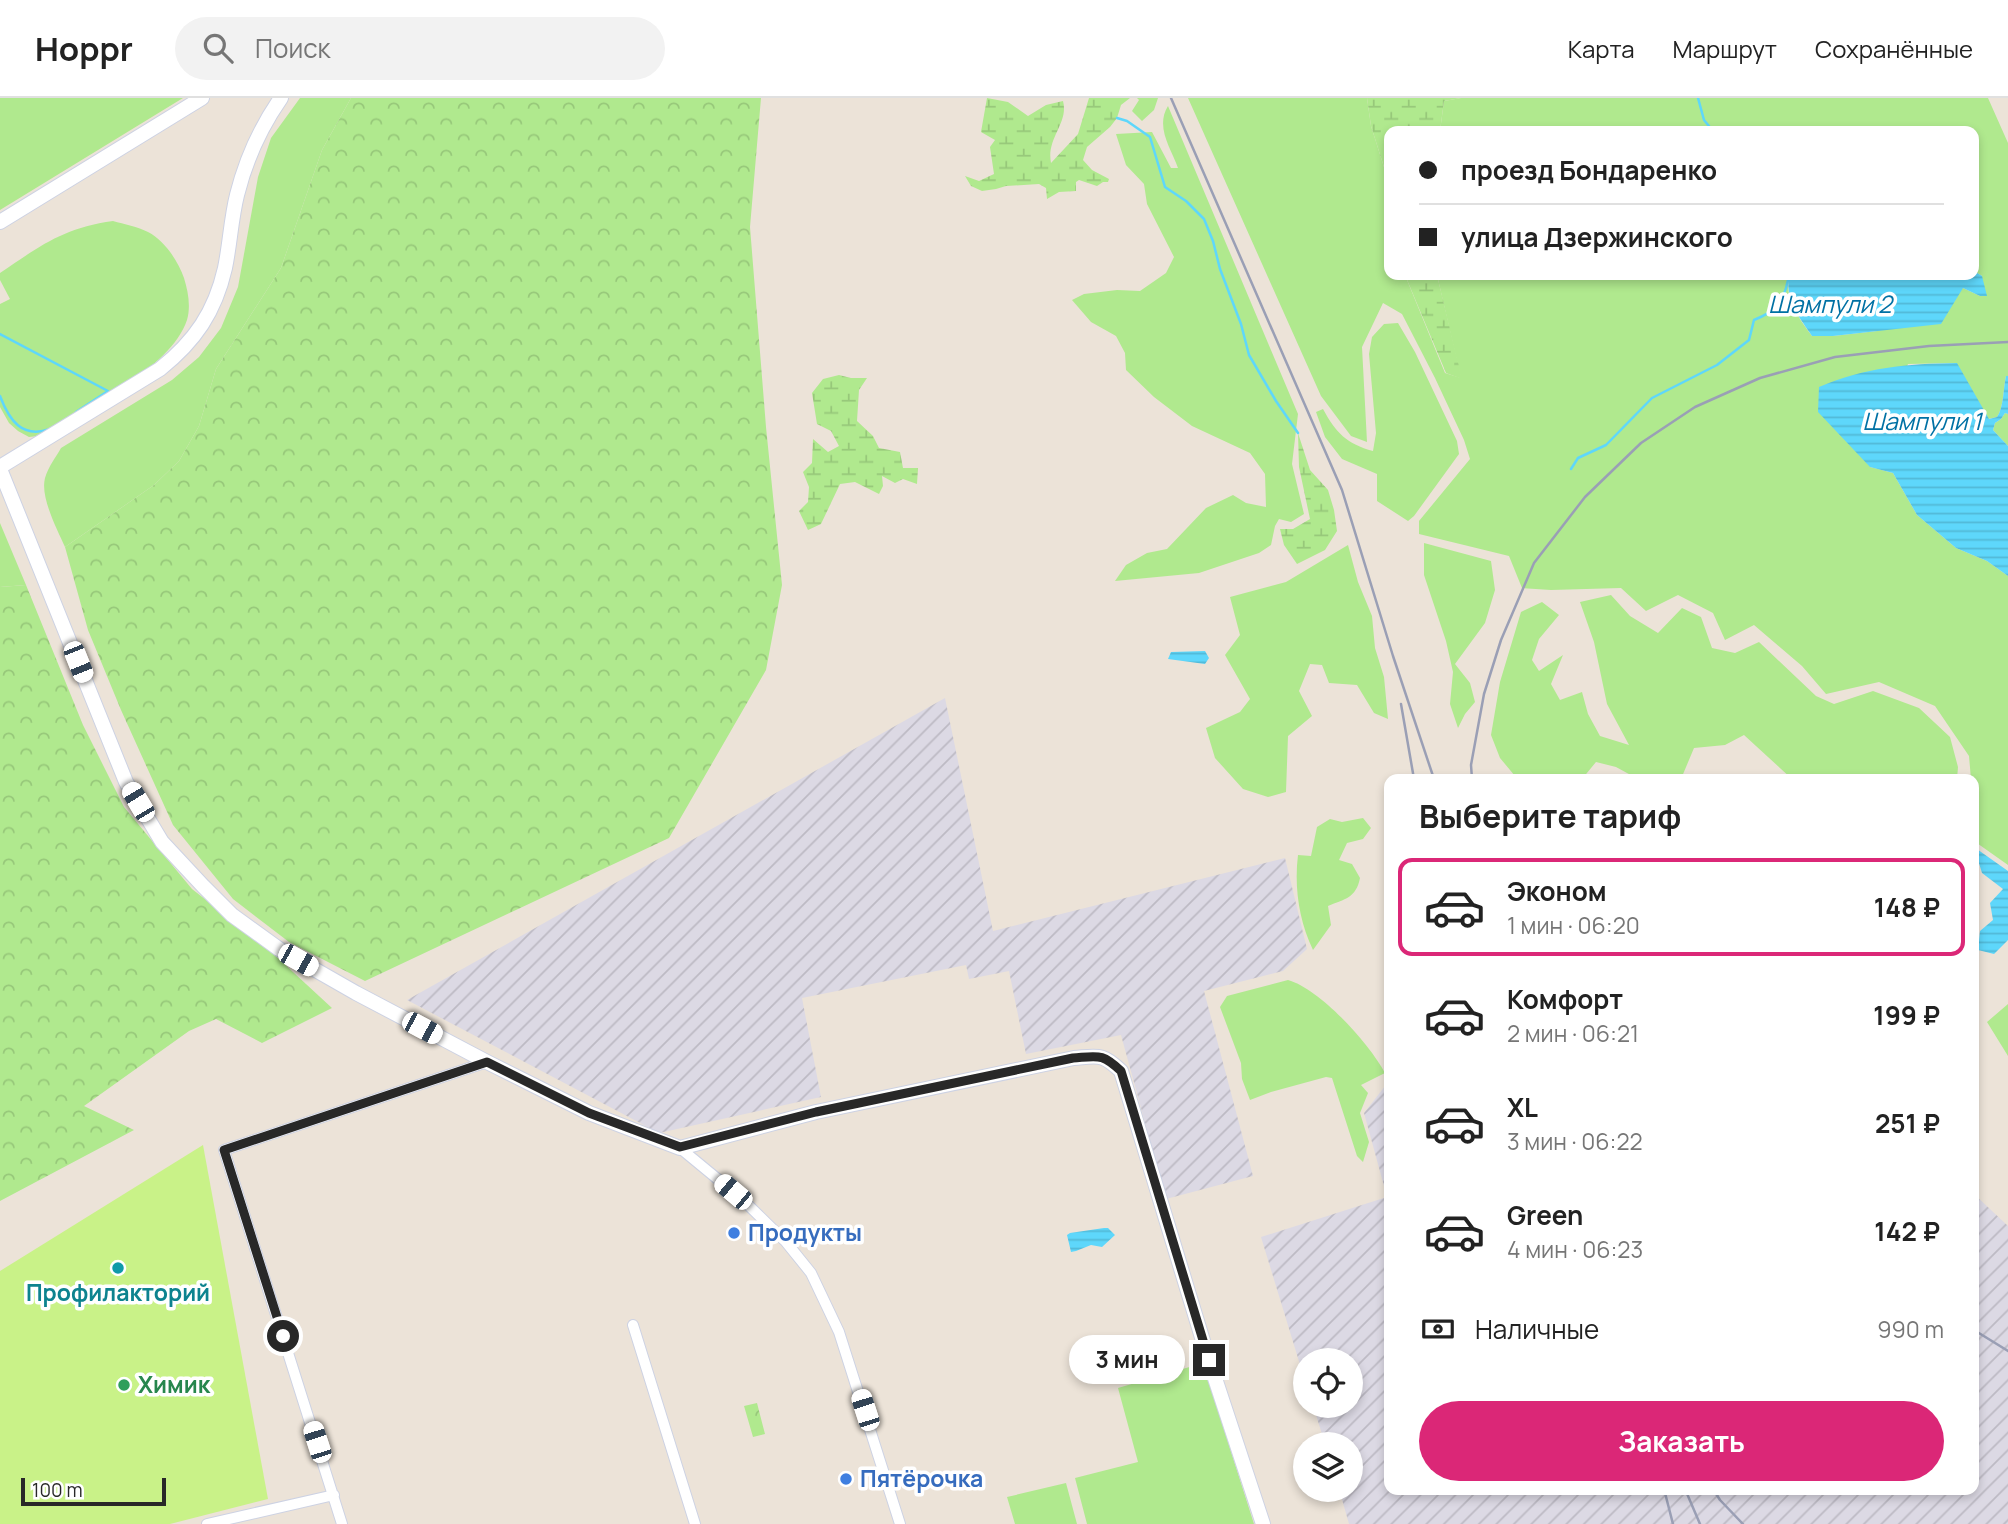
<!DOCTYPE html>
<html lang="ru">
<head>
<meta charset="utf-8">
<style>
  :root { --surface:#fff; --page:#f2f2f2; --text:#222; --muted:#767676; --line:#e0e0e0; --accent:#db2777 }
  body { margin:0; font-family:Manrope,sans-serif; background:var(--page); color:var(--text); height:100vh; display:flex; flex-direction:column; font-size:26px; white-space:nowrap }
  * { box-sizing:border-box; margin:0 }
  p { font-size:23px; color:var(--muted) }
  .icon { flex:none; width:38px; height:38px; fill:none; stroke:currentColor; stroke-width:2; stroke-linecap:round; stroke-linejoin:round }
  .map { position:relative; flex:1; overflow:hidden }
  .side { position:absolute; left:1384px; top:676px; width:595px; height:721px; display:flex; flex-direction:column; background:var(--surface); border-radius:14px; box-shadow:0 4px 10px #0003 }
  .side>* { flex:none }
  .guide { position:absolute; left:1384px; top:28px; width:595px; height:154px; border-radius:14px; box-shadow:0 4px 10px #0003; display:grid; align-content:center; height:154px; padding:0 35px; background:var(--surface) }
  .buttons { position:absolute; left:1293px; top:1250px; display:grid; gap:14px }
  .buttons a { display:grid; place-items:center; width:70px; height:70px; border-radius:50%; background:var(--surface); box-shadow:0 4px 10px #0003; font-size:35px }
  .scale { position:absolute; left:21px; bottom:18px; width:145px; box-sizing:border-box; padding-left:7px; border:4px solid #282828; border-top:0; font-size:19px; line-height:24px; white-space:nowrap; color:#282828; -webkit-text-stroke:5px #fff; paint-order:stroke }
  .end { position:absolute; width:32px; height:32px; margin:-16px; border:9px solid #282828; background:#fff; box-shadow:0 0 0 4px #fff }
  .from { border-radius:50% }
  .bubble { position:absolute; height:49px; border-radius:24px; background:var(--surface); box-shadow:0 4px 10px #0003; font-size:23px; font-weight:700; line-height:49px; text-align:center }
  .car { position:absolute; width:21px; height:42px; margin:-21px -10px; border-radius:9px; box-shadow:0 0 5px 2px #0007; background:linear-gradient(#fff 24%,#345 0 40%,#fff 0 76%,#345 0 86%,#fff 0) }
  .guide b { display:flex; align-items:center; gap:24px; height:66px; font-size:26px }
  .guide b+b { border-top:2px solid var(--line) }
  .guide i { width:18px; height:18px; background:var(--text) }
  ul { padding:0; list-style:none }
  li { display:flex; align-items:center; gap:21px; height:98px; margin:0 14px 10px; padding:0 21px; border:4px solid transparent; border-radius:14px }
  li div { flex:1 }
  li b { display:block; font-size:26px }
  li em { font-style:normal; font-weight:700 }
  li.current { border-color:var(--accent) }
  li>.icon { width:63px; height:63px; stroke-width:1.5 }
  h2 { padding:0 35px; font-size:32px; line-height:84px }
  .pay { display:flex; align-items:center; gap:18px; height:77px; padding:0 35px; font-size:26px }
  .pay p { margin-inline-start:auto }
  .button { display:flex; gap:14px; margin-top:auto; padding:14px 35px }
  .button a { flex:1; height:80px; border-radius:42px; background:var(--accent); color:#fff; font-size:28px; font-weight:700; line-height:80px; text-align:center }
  header { display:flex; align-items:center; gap:42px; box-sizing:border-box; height:98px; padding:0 35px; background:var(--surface); border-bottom:2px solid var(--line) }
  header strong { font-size:33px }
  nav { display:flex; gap:38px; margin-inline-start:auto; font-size:24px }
  .search { width:490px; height:63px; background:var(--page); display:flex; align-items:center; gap:18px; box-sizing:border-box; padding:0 24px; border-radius:38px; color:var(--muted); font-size:26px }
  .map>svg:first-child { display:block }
</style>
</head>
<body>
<header>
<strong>Hoppr</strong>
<div class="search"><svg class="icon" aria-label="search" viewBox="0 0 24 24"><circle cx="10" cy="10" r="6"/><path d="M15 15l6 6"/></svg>Поиск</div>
<nav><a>Карта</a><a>Маршрут</a><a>Сохранённые</a></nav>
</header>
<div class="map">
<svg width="2008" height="1426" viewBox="0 0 2008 1426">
  <defs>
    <pattern id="industrial-furrows" width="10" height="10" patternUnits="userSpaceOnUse" patternTransform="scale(1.75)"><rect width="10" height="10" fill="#dcd9e4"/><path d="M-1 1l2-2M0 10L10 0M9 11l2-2" fill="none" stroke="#bdbac4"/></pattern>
    <pattern id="forest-crowns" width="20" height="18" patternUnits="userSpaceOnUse" patternTransform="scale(1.75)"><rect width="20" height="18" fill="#b0e98e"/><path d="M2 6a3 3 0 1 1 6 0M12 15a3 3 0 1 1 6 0" fill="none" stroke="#97c87a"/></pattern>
    <pattern id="wetland-marsh" width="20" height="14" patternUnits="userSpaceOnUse" patternTransform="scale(1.75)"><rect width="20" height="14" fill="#b0e98e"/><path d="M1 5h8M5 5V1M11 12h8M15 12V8" fill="none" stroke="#97c87a"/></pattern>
    <pattern id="water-rules" width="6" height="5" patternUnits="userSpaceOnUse" patternTransform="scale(1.75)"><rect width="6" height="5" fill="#5ed7fb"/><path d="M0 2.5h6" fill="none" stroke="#52b9d7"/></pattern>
  </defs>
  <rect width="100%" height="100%" fill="#ece3d8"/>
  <!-- industrial -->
  <path fill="url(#industrial-furrows)" d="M945,600l48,233 292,-73 22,91 -24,22 -79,20 49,185 -87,23 -45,-164 -95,19 -17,-83 -40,8 -3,-14 -164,33 19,99 -162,36 -252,-133z
    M1389,983l1,408h584v-295l34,32v298h-659l-10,-35h12v-45h-26l-12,-39h38v-45h-45l-1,21 -44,-144 126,-40 -23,-84z"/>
  <!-- grass -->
  <path fill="#b0e98e" d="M0,0h183l-183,112z
    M300,0h51l-29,52 -41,118 -65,101 -17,57 -20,35 -25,24 -89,62c-8,-18 -25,-50 -20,-69 3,-11 11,-21 16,-30l111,-68 27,-23 22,-29 17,-41 20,-110 13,-39z
    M1137,0h21l-4,12 -12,11 -10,-10 7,-11z
    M1188,0h179l4,28 18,57 1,92h15l40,98 16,5 -24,-103h352c-5,24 10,43 23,61h21l44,-5 86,-43 17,8 2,-20 -8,-5v-140h-534l4,-30 17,-3h527l20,45v233h-2c-3,13 -2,31 -9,41l-9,2 -32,-56 -48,1 -38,103 23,6 24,42 39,33 31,13 21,15v289l-34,-24v-62h-3l-2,-23 -34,-50 -56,-24 -53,12 -24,-28 -48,-41 -29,15 -12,-27 -35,-18 -32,16 -25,-23 -70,2 -29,-2 -13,-32 -90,-22v-13l51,-62 -6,-19 -29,-62 -33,-64 -19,-11 -21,44 5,95 -16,-6 -30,-40z
    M1168,8l130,308 -6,50 12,50 -13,8 -12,-3 -4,7 -4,19 -12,8 -60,20 -84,8 11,-16 21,-12 20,-4 39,-41 27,-13 13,8 20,4 -1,-33 -15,-21 -58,-27 -38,-29 -28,-27 -1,-17 -9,-17 -25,-14 -19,-22 12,-6 33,-4 23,1 26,-18 8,-16 -27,-53 -3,-20 -18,-19 -10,-31 36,-2 19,36h7c-7,-20 -23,-41 -10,-62z
    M113,123c11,3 25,6 35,11 17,9 30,29 36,46 4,13 7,28 3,42 -16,49 -105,91 -149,116l-9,1 -11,-6 -9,-8 -9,-16v-103l10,-5 -10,-19v-7c40,-27 63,-45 113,-52z
    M1398,225l17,29 42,89 2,13 -45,62 -6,5 -31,-20v-27l-35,-15 -17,-22 -9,-25 7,-3c13,24 24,35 50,42l3,-18 -7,-79 3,-17 12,-13z
    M2005,315l3,1v32l-15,-16 2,-7 6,-4z
    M0,425l26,62 -26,2z
    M1424,445l67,18 4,29 -10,33 -30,41 15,19 5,19 -10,12 -7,14 -8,-24 3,-32 -7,-31 -22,-66z
    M1348,447l10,37 14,34 3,32 9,29 4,42 -14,-6 -17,-28 -28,-2 -7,-18 -12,-1 -11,27 13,25 -24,20 -2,56 -18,5 -25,-8 -28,-31 -9,-30 34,-16 10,-13 -25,-44 15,-20 -10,-38 56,-15z
    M1611,497l19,21 28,17 24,-25 19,9 11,31 23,5 24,-11 57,54 18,8 39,-13 46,17 31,29 8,30 -1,12h-165l-48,-44 -19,10 -31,3 -13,31h-43l-22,-12 -20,-5 -14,17h-62l-5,-3 -15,-18 -9,-23 9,-53 21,-70 21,-10 17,13 -20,24 -7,21 7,11 24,-16 -12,29 9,16 22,-8 6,22 12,22 29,9 -22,-41 -13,-62 -14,-40z
    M1363,720l8,10 -8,11 -16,4 -8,17 13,4 8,14c-4,20 -15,21 -32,28l3,19 -18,25c-14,-29 -19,-63 -15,-95l13,1 6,-29 13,-8 12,3z
    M1288,882c32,9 81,63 97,93l-24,12 7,8 -8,20 9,29 -6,20 -6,-6 -25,-78 -6,-1 -55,15 -21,8 -8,-21 -1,-16 -21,-56 7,-11z
    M2008,906v52l-21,-34z
    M1203,1265l51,161h-167l-12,-46 63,-16 -20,-74z
    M1066,1385l11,41h-62l-8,-27z"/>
  <!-- forest -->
  <path fill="url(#forest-crowns)" d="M351,0h410l-11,129 16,200 16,158 -16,85 -97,168 -304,143 -76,-39 -56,-43 -60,-74 -52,-115 -33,-80 -23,-83 89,-62 25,-24 20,-35 17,-57 65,-101 41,-118z
    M26,487l57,140 41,82 68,82 75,59 65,60 -70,35 -46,-24 -27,12 -105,75 50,24 -134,71v-614z
    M757,1305l8,31 -12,3 -9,-31z"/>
  <!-- wetland -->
  <path fill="url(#wetland-marsh)" d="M987,0l21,4 20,14 18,-11 17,-4c6,22 -17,37 -12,62l27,-29 11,-36h41l-9,7 -4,13 -7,9 -23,20 -4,13 9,10 17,9 -1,3h-5l-6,4 -18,-6 -3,2v9l-17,1 -12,7 -1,-11 -7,-4 -33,2 -10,3 -14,2 -11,-5 -6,-10 14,5 15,-7 -4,-27 5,-7 -14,-8z
    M1367,0h94l-17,3 -4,30h-50l-1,52 -18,-57z
    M1405,177h32l25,104 -16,-6z
    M839,277l12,3h16l-8,12 -2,31 16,15 6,12 21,4 3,16h15l-1,16 -14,-5 -8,4 -13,-7 1,10 -4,8 -24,-12 -15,2 -19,40 -13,6 -9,-19 9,-9 1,-15 -6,-15 9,-9 1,-24 15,13 11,-6 -8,-15 -14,-7 -5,-31 11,-14z
    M1298,335l12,37 18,20 6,20 3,21 -12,19 -28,14 -13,-19 -4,-16h13l17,-10 -11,-52z"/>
  <!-- pitch -->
  <path fill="#c9f288" d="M203,1047l65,354 -98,25h-170v-253z"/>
  <!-- water -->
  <path fill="url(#water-rules)" d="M1974,173l8,5 5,20h-7l-17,-8 -22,36 -108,12h-21c-13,-19 -27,-36 -23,-61h185z
    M1957,265l32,56 8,-2c7,-10 6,-28 9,-41h2v38l-3,-1 -4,6 -6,4 -2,7 15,16v130l-21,-15 -31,-13 -39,-33 -24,-42 -23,-6 -52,-55 1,-25c47,-20 87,-23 138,-24z
    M1205,553l4,7 -4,6 -37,-5 3,-7z
    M1974,749l34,24v69l-14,14 -16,-4 2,-19 13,-11 -3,-17 13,-14 -21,-16z
    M1104,1130h4l7,7 -13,12 -11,-2 -15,6 -5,1 -4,-17 3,-2z"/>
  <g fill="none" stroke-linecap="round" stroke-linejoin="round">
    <!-- stream -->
    <path stroke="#5ed7fb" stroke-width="2.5" d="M1698,0l6,22 9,11
      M1117,20l10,3 23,16 15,50 21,14 18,18 9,22 7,28 21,55 8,31 27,46 22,32
      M0,236l108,57 -32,21
      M0,298c9,24 22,43 50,33
      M1571,371l7,-11 28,-13 46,-47 65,-33 32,-25 5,-20c22,-9 29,-16 34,-40"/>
    <defs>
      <path id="minor" d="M680,1050l63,52 43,42 25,31 28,59 61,192
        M633,1227l62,199
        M207,1426l127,-29
        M342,1426l-118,-374 263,-88"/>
      <path id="secondary" d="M0,124l202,-124
        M0,369l160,-98c35,-28 55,-57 65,-101 5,-24 6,-49 12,-73 9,-36 23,-67 44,-97
        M0,371l126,313 36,60 41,44 29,29 47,34 77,44 131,69 102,51 91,35 136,-36 258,-54c25,-2 28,-5 47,13l86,283 56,170"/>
    </defs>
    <!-- minor casing -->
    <use href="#minor" stroke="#cdd2e3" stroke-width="12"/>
    <!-- secondary casing -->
    <use href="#secondary" stroke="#cdd2e3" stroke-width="16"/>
    <!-- minor -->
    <use href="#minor" stroke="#fff" stroke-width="10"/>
    <!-- secondary -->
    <use href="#secondary" stroke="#fff" stroke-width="14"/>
    <!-- rail -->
    <path stroke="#9a9fb5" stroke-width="2.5" d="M1171,0l171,392 51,166 41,123
      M1401,606l13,75
      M1472,681l-1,-14 13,-71 17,-54 33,-77 51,-66 56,-54 54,-36 65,-29 75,-21 94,-11 79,-4
      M1974,1232l34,21
      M1664,1391l9,35
      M1685,1391l15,35
      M1713,1391l7,11 23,24"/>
  </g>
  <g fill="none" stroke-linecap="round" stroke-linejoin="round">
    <!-- route -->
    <path stroke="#282828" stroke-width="9" d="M283,1238l-59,-186 263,-88 102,51 91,34 136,-35 257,-54c26,-2 29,-5 48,13l88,289"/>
  </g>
  <!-- markers -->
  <g fill="#3f7fe0" stroke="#fff" stroke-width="2.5">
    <circle cx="734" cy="1135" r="7"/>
    <circle cx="846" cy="1381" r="7"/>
  </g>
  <circle fill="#0f9aa8" stroke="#fff" stroke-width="2.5" cx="118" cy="1170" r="7"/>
  <circle fill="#2e9e5b" stroke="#fff" stroke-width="2.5" cx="124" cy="1287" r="7"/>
  <g text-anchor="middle" stroke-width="7" stroke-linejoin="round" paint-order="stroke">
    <!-- shop labels -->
    <g font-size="23" font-weight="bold" fill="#366cbe" stroke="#fff" text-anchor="start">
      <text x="748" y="1143">Продукты</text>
      <text x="860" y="1389">Пятёрочка</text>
    </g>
    <!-- culture labels -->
    <g font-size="23" font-weight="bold" fill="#0d838f" stroke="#fff">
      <text x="118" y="1203">Профилакторий</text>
    </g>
    <!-- leisure labels -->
    <g font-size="23" font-weight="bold" fill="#27864d" stroke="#fff" text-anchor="start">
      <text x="138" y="1295">Химик</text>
    </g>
    <!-- water labels -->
    <g font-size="24" font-style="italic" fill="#0071a4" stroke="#fff">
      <text x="1830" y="215">Шампули 2</text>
      <text x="1922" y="332">Шампули 1</text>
    </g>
  </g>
</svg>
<div class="buttons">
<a><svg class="icon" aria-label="locate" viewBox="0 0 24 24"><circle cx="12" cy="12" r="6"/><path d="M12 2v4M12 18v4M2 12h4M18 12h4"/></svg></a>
<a><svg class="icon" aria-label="layers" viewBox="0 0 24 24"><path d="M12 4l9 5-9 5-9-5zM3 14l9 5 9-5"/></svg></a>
</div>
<div class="scale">100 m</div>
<i class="end from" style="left:283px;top:1238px"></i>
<i class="end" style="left:1209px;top:1262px"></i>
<div class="bubble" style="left:1069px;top:1237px;width:116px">3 мин</div>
<i class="car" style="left:78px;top:564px;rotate:158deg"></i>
<i class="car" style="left:138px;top:704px;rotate:329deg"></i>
<i class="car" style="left:298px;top:862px;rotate:119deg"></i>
<i class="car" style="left:422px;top:930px;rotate:118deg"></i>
<i class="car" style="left:733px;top:1094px;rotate:310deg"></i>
<i class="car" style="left:865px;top:1312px;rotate:342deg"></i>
<i class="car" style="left:317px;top:1344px;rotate:342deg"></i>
<div class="guide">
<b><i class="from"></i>проезд Бондаренко</b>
<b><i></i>улица Дзержинского</b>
</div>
<section class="side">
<h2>Выберите тариф</h2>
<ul>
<li class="current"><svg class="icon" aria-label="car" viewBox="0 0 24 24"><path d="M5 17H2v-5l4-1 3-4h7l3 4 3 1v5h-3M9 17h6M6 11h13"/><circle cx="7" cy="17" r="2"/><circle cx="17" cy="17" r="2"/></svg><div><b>Эконом</b><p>1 мин · 06:20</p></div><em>148 ₽</em></li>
<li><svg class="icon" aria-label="car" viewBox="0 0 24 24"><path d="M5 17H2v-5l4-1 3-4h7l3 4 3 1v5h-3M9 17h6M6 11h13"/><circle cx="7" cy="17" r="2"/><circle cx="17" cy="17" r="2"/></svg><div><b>Комфорт</b><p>2 мин · 06:21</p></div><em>199 ₽</em></li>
<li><svg class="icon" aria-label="car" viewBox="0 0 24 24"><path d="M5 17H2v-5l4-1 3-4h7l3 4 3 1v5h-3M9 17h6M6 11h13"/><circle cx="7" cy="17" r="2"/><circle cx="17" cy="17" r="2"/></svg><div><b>XL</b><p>3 мин · 06:22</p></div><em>251 ₽</em></li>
<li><svg class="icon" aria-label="car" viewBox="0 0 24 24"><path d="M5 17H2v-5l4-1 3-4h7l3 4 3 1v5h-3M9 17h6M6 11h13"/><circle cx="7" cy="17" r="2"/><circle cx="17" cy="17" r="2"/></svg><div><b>Green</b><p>4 мин · 06:23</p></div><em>142 ₽</em></li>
</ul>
<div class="pay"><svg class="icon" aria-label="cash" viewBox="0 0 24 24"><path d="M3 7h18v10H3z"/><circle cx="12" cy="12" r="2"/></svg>Наличные<p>990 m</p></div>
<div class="button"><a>Заказать</a></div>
</section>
</div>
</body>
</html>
